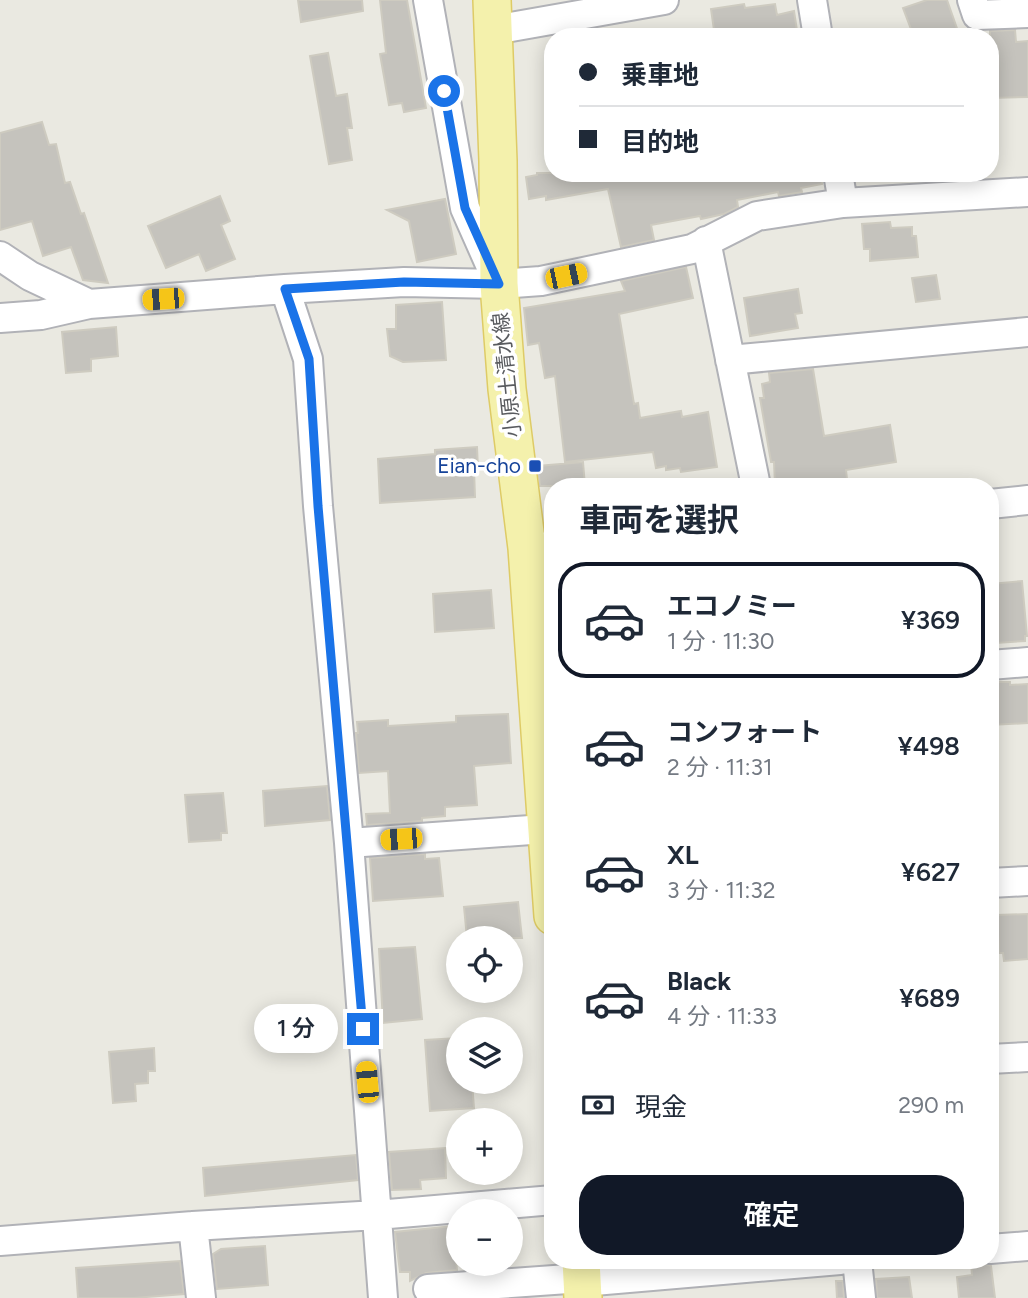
<!DOCTYPE html>
<html lang="ja">
<head>
<meta charset="utf-8">
<style>
  :root { --surface:#fff; --page:#f2f2f3; --text:#1f2937; --muted:#747a83; --line:#e0e1e3; --accent:#111827 }
  body { margin:0; font-family:Figtree,"Noto Sans JP",sans-serif; background:var(--page); color:var(--text); height:100vh; display:flex; flex-direction:column; font-size:26px; white-space:nowrap }
  * { box-sizing:border-box; margin:0 }
  p { font-size:23px; color:var(--muted) }
  .icon { flex:none; width:38px; height:38px; fill:none; stroke:currentColor; stroke-width:2; stroke-linecap:round; stroke-linejoin:round }
  .map { position:relative; flex:1; overflow:hidden }
  .drawer { position:absolute; left:544px; top:478px; width:455px; height:791px; display:flex; flex-direction:column; background:var(--surface); border-radius:28px; box-shadow:0 4px 18px #0003 }
  .drawer>* { flex:none }
  .banner { position:absolute; left:544px; top:28px; width:455px; height:154px; border-radius:28px; box-shadow:0 4px 18px #0003; display:grid; align-content:center; height:154px; padding:0 35px; background:var(--surface) }
  .controls { position:absolute; left:446px; top:926px; display:grid; gap:14px }
  .controls a { display:grid; place-items:center; width:77px; height:77px; border-radius:50%; background:var(--surface); box-shadow:0 4px 18px #0003; font-size:35px }
  .end { position:absolute; width:32px; height:32px; margin:-16px; border:9px solid #1a73e8; background:#fff; box-shadow:0 0 0 4px #fff }
  .from { border-radius:50% }
  .bubble { position:absolute; height:49px; border-radius:24px; background:var(--surface); box-shadow:0 4px 18px #0003; font-size:23px; font-weight:600; line-height:49px; text-align:center }
  .car { position:absolute; width:21px; height:42px; margin:-21px -10px; border-radius:9px; box-shadow:0 0 5px 2px #0007; background:linear-gradient(#f5c518 24%,#345 0 40%,#f5c518 0 76%,#345 0 86%,#f5c518 0) }
  .banner b { display:flex; align-items:center; gap:24px; height:66px; font-size:26px }
  .banner b+b { border-top:2px solid var(--line) }
  .banner i { width:18px; height:18px; background:var(--text) }
  ul { padding:0; list-style:none }
  li { display:flex; align-items:center; gap:21px; height:116px; margin:0 14px 10px; padding:0 21px; border:4px solid transparent; border-radius:28px }
  li div { flex:1 }
  li b { display:block; font-size:26px }
  li em { font-style:normal; font-weight:600 }
  li.selected { border-color:var(--accent) }
  li>.icon { width:63px; height:63px; stroke-width:1.5 }
  h2 { padding:0 35px; font-size:32px; line-height:84px }
  .pay { display:flex; align-items:center; gap:18px; height:77px; padding:0 35px; font-size:26px }
  .pay p { margin-inline-start:auto }
  .action { display:flex; gap:14px; margin-top:auto; padding:14px 35px }
  .action a { flex:1; height:80px; border-radius:28px; background:var(--accent); color:#fff; font-size:28px; font-weight:600; line-height:80px; text-align:center }
  .map>svg:first-child { display:block }
</style>
</head>
<body>
<div class="map">
<svg width="1028" height="1298" viewBox="0 0 1028 1298">
  <rect width="100%" height="100%" fill="#eae9e1"/>
  <!-- building -->
  <path fill="#c5c3bd" stroke="#cecbc0" stroke-width="2" d="M298,0h64l1,11 -62,11z
    M380,0h27l19,108 -22,4 -2,-9 -13,2 -9,-51 6,-1z
    M927,0h20l13,37h-46l-11,-29z
    M744,4l1,4 30,-4 2,11 17,-4 4,26h-83l-4,-28z
    M1015,30l1,12 12,-1v56l-38,1v-67z
    M328,53l8,43 11,-2 5,34h-5l5,32 -23,4 -19,-108z
    M42,122l7,23 7,-1 9,39 5,-1 11,32 3,-1 24,70 -25,-3 -12,-33 -28,9 -11,-35 -32,9v-97z
    M537,173h284l1,11 -21,4 1,4 -23,4 -1,-4 -41,8 1,7 -14,7 -23,5 -1,-3 -49,9 3,15 -33,7 -13,-58 -62,11v-4l-17,3 -3,-22 11,-2z
    M220,196l10,25 -9,4 14,34 -29,12 -7,-17 -33,14 -18,-42z
    M445,199l11,55 -39,8 -8,-41 -22,-11z
    M890,222l1,6 21,-1v9h4l2,21 -48,4v-12h-6l-2,-25z
    M686,267l7,31 -74,16 15,90 4,-1 2,15 41,-7 1,6 26,-5 9,55 -36,5 -1,-4 -14,2v-4l-10,2 -3,-16 -88,10 -10,-86 -10,2 -6,-35 -11,2 -4,-37 101,-17 -4,-10z
    M936,275l4,24 -24,3 -4,-24z
    M798,289l4,24 -7,1 3,14 -48,8 -6,-38z
    M442,302l4,58 -43,2 -13,-6 -3,-27h9v-24z
    M116,327l2,29 -27,3v12l-25,2 -4,-41z
    M813,369l11,67 66,-11 6,37 -50,8 1,9 -72,6 -1,-23h-3l-11,-64h4l-2,-14 8,-2 -1,-9z
    M477,447l1,22h-4l1,28 -95,6 -2,-44 57,-5v-4z
    M583,462l2,24h-45l-2,-20z
    M1022,581l5,55h-2v5l-29,2 -5,-59z
    M491,590l3,38 -59,4 -2,-38z
    M990,682h20v3l18,-1v39l-38,2z
    M508,714l3,49 -37,3 3,39 -32,2v9l-23,2v3l-55,4 -1,-11 24,-1 -2,-42 -29,2 -3,-40h2l-1,-11 31,-2v6l68,-4v-6z
    M327,786l3,34 -65,6 -2,-35z
    M223,793l4,40h-6v7l-32,2 -4,-47z
    M425,854v5l14,-1 4,38 -70,5 -3,-43z
    M518,902l4,36h-55l-3,-31z
    M1028,914v45l-24,2 -1,-8h-4l-2,-38z
    M415,947l7,72 -39,4 -4,-74z
    M458,1038v44h14l2,26 -44,3 -5,-71z
    M154,1048l1,23h-7v12l-13,1 1,17 -23,2 -4,-51z
    M445,1148l1,30 -26,2 1,9 -29,1 -3,-38z
    M356,1155l2,25 -153,16 -2,-28z
    M453,1226l4,44 -31,3 -16,8v-9h-10l-5,-40z
    M265,1246l3,39 -51,4 -4,-35 8,-5z
    M180,1261l4,33 -50,4h-56l-2,-30z
    M981,1262l10,4 4,32h-36l-2,-21 15,-2 -1,-12z
    M909,1277l3,21h-35l-1,-19z
    M836,1281h7l1,17h-7z"/>
  <g fill="none" stroke-linecap="round" stroke-linejoin="round">
    <defs>
      <path id="minor" d="M428,0l37,208 31,70
        M812,0l6,37
        M972,0l5,15 51,-2
        M494,30l170,-30
        M838,173l5,30
        M706,241l50,245
        M0,256l30,20 59,28
        M285,289l23,70 10,147 31,337 34,455
        M0,318l41,-3 48,-11 196,-15 119,-7 95,2 42,-3 151,-32 65,-33 86,-13 185,-11
        M730,360l298,-28
        M990,504l38,-4
        M527,548l26,-2
        M990,665l38,-3
        M349,843l196,-14
        M990,883l38,-2
        M990,1059l38,-2
        M193,1226l8,72
        M0,1241l193,-15 184,-11 176,-15
        M990,1249l38,-3
        M857,1260l4,38
        M582,1282l258,-22
        M428,1289l154,-11"/>
      <path id="major" d="M492,0l6,161 1,123 8,105 20,159 26,368
        M581,1260l2,38"/>
    </defs>
    <!-- minor casing -->
    <use href="#minor" stroke="#b1b2b7" stroke-width="32"/>
    <!-- major casing -->
    <use href="#major" stroke="#decb66" stroke-width="40"/>
    <!-- minor -->
    <use href="#minor" stroke="#fff" stroke-width="28"/>
    <!-- major -->
    <use href="#major" stroke="#f4f1ac" stroke-width="37"/>
  </g>
  <g fill="none" stroke-linecap="round" stroke-linejoin="round">
    <!-- route -->
    <path stroke="#1a73e8" stroke-width="9" d="M363,1029l-45,-523 -9,-147 -24,-70 119,-7 95,2 -34,-76 -21,-117"/>
  </g>
  <!-- markers -->
  <rect fill="#1a4fb4" stroke="#fff" stroke-width="2.5" x="528" y="459" width="14" height="14" rx="3.5"/>
  <g text-anchor="middle" stroke-width="7" stroke-linejoin="round" paint-order="stroke">
    <!-- street labels -->
    <g font-size="21" fill="#595b5f" stroke="#fff">
      <text transform="translate(507 375) rotate(-96)" y="7">小原土清水線</text>
    </g>
    <!-- transit labels -->
    <g font-size="21" fill="#164399" stroke="#fff" text-anchor="end">
      <text x="521" y="473">Eian-cho</text>
    </g>
  </g>
</svg>
<div class="controls">
<a><svg class="icon" aria-label="locate" viewBox="0 0 24 24"><circle cx="12" cy="12" r="6"/><path d="M12 2v4M12 18v4M2 12h4M18 12h4"/></svg></a>
<a><svg class="icon" aria-label="layers" viewBox="0 0 24 24"><path d="M12 4l9 5-9 5-9-5zM3 14l9 5 9-5"/></svg></a>
<a>+</a>
<a>−</a>
</div>
<i class="end from" style="left:444px;top:91px"></i>
<i class="end" style="left:363px;top:1029px"></i>
<div class="bubble" style="left:254px;top:1004px;width:84px">1 分</div>
<i class="car" style="left:566px;top:276px;rotate:78deg"></i>
<i class="car" style="left:163px;top:299px;rotate:266deg"></i>
<i class="car" style="left:401px;top:839px;rotate:266deg"></i>
<i class="car" style="left:367px;top:1082px;rotate:355deg"></i>
<div class="banner">
<b><i class="from"></i>乗車地</b>
<b><i></i>目的地</b>
</div>
<section class="drawer">
<h2>車両を選択</h2>
<ul>
<li class="selected"><svg class="icon" aria-label="car" viewBox="0 0 24 24"><path d="M5 17H2v-5l4-1 3-4h7l3 4 3 1v5h-3M9 17h6M6 11h13"/><circle cx="7" cy="17" r="2"/><circle cx="17" cy="17" r="2"/></svg><div><b>エコノミー</b><p>1 分 · 11:30</p></div><em>¥369</em></li>
<li><svg class="icon" aria-label="car" viewBox="0 0 24 24"><path d="M5 17H2v-5l4-1 3-4h7l3 4 3 1v5h-3M9 17h6M6 11h13"/><circle cx="7" cy="17" r="2"/><circle cx="17" cy="17" r="2"/></svg><div><b>コンフォート</b><p>2 分 · 11:31</p></div><em>¥498</em></li>
<li><svg class="icon" aria-label="car" viewBox="0 0 24 24"><path d="M5 17H2v-5l4-1 3-4h7l3 4 3 1v5h-3M9 17h6M6 11h13"/><circle cx="7" cy="17" r="2"/><circle cx="17" cy="17" r="2"/></svg><div><b>XL</b><p>3 分 · 11:32</p></div><em>¥627</em></li>
<li><svg class="icon" aria-label="car" viewBox="0 0 24 24"><path d="M5 17H2v-5l4-1 3-4h7l3 4 3 1v5h-3M9 17h6M6 11h13"/><circle cx="7" cy="17" r="2"/><circle cx="17" cy="17" r="2"/></svg><div><b>Black</b><p>4 分 · 11:33</p></div><em>¥689</em></li>
</ul>
<div class="pay"><svg class="icon" aria-label="cash" viewBox="0 0 24 24"><path d="M3 7h18v10H3z"/><circle cx="12" cy="12" r="2"/></svg>現金<p>290 m</p></div>
<div class="action"><a>確定</a></div>
</section>
</div>
</body>
</html>
